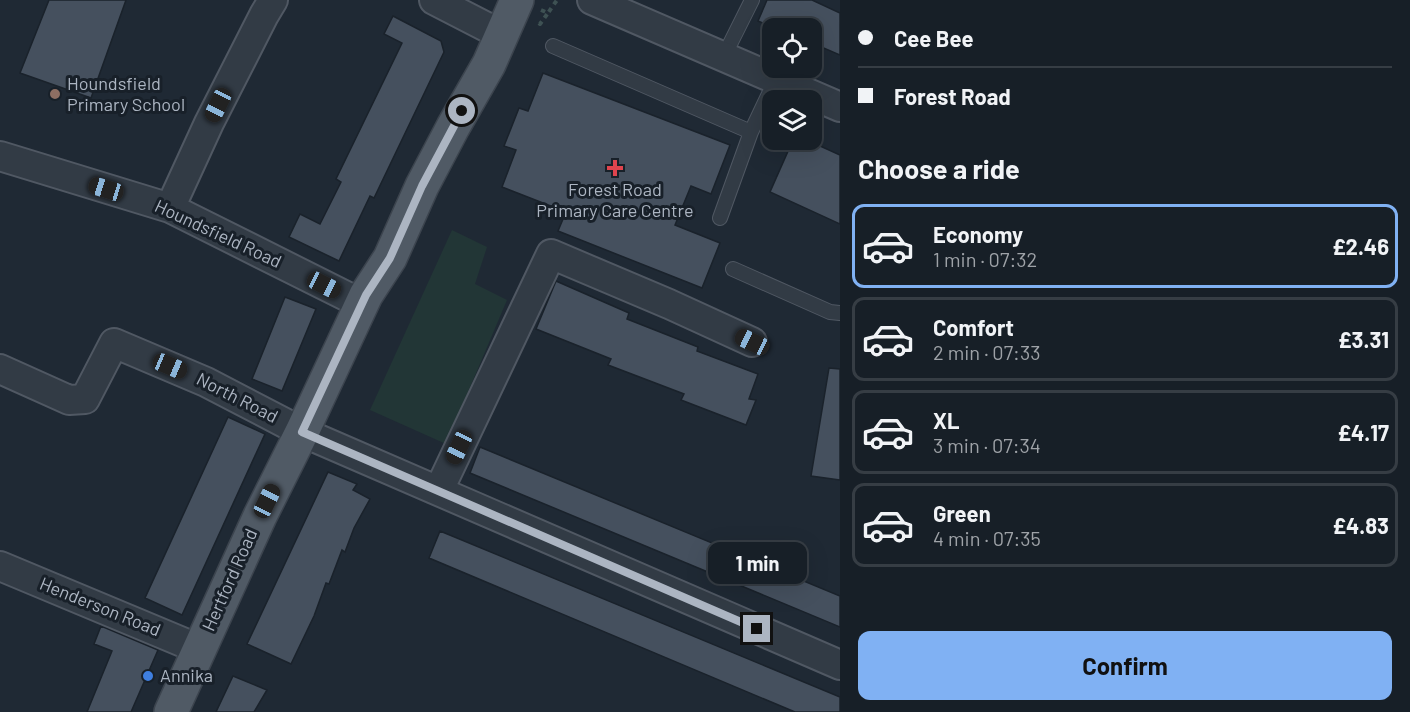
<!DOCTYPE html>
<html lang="en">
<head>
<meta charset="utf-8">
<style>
  :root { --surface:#171f27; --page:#242c33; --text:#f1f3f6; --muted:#9ea2a7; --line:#363d44; --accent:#80b1f3 }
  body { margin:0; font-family:Barlow,sans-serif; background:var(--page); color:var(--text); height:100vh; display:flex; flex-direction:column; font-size:22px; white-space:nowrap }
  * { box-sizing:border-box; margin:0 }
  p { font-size:20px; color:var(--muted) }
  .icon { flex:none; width:33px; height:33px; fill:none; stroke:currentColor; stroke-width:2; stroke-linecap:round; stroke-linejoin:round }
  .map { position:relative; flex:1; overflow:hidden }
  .side { display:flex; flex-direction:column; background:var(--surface); width:570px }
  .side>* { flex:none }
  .banner { display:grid; align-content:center; height:132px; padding:0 18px; background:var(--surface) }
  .buttons { position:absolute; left:762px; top:18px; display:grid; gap:12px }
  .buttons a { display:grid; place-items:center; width:60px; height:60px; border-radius:12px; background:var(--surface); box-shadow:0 6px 24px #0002,0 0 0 2px var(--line); font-size:30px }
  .end { position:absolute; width:27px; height:27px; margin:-14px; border:8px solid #acb5c2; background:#111; box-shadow:0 0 0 3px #111 }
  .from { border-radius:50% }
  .bubble { position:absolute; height:42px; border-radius:12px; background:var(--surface); box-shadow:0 6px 24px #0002,0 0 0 2px var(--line); font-size:20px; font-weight:700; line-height:42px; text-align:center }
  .car { position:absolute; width:18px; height:36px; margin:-18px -9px; border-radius:8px; box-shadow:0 0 4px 2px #0007; background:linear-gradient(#222 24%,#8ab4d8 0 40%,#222 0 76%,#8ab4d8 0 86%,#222 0) }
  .banner b { display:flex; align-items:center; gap:21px; height:57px; font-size:22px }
  .banner b+b { border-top:2px solid var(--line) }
  .banner i { width:15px; height:15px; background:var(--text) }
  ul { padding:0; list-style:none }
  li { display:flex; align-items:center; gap:18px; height:84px; margin:0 12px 9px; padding:0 6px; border:3px solid var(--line); border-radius:12px }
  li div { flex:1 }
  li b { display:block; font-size:22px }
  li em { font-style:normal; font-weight:700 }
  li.current { border-color:var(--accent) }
  li>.icon { width:54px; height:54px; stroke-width:1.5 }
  h2 { padding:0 18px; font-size:27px; line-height:72px }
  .primary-button { display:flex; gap:12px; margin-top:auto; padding:12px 18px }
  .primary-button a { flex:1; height:69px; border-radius:12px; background:var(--accent); color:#111; font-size:24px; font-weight:700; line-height:69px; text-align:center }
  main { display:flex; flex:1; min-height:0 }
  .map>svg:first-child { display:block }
</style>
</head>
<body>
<main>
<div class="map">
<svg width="840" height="712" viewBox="0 0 840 712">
  <rect width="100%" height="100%" fill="#1f2934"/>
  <!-- green -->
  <path fill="#223636" d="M452,230l35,17 -12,37 32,16 -61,144 -76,-34z"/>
  <!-- building -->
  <path fill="#45505e" stroke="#1a222b" stroke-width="1.5" d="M49,0h77l-35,98 -71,-25z
    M767,0h45l28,13v42l-28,-12v-15h-37l-17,-7z
    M393,16l48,25 3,11 -70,146 -4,-2 -31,65 -50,-24 11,-23 20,10 21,-42 -5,-3 66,-136 -18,-9z
    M543,73l187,72 -19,49 -20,-8 -16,39 45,18 -18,45 -144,-57 8,-19 -64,-25 14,-37 -12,-4 15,-38 9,3z
    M793,140h14l33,15v69l-70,-32z
    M556,281l73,32 -2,6 71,28 -1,4 61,23 -9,25 7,1 -10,25 -65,-25 3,-6 -76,-29 3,-6 -75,-30z
    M285,297l31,12 -34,82 -30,-12z
    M829,368l11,1v111l-29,-4z
    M228,417l37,17 -83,181 -37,-17z
    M480,447l360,149v31l-370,-154z
    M328,472l29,12 -4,6 17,9 -16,29 -9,24 -3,-2 -13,34 -3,-1 -12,33 -23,48 -44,-20z
    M440,531l400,166v15h-45l-366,-154z
    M101,626l57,24 -27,62h-44l25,-61 -18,-7z
    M233,676l34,14 -13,22h-38z"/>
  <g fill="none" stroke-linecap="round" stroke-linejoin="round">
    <defs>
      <path id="service" d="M553,46l198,86 25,-53
        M724,56l28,-56
        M720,218l31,-86
        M733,269l97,43 10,1"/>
      <path id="minor" d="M434,0l68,35
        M592,0l248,107
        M0,156l170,52 192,96
        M170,208l39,-85 55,-108 9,-15
        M0,369l69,31 16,-1 29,-56 92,39 96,50 538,233
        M439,490l112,-236 118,50 83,38
        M0,566l199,83"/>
      <path id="primary" d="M171,712l89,-196 42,-84 64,-137 24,-37 32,-72 31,-59 36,-63 28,-64"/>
    </defs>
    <!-- service casing -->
    <use href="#service" stroke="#505863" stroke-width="16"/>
    <!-- minor casing -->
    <use href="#minor" stroke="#505863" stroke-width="32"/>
    <!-- primary casing -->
    <use href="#primary" stroke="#3c444e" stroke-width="36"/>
    <!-- path -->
    <path stroke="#3e5153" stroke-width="4" stroke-dasharray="4.5 4.5" stroke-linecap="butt" d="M541,10l7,3 9,-13
      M539,23l1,1 8,-11"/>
    <!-- service -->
    <use href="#service" stroke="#323b45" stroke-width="14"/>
    <!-- minor -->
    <use href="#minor" stroke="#323b45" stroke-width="28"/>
    <!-- primary -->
    <use href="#primary" stroke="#505a65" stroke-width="33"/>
  </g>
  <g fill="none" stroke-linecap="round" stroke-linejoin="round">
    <!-- route -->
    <path stroke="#acb5c2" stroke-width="8" d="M462,111l-40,75 -32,72 -24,37 -64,137 455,197"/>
  </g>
  <!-- markers -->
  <circle fill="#8d6e63" stroke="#182029" stroke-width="2" cx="55" cy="94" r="6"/>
  <path fill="#e0444e" stroke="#182029" stroke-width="2" d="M612 159h6v6h6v6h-6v6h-6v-6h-6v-6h6z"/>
  <circle fill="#3f7fe0" stroke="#182029" stroke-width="2" cx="148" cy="676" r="6"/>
  <g text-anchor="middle" stroke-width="6" stroke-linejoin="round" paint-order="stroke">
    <!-- poi labels -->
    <g font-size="18" fill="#acb5c2" stroke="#182029" text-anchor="start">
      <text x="67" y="90">Houndsfield<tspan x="67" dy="21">Primary School</tspan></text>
      <text x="615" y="196" text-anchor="middle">Forest Road<tspan x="615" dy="21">Primary Care Centre</tspan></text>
      <text x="160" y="682">Annika</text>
    </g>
    <!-- street labels -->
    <g font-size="18" fill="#acb5c2" stroke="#182029">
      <text transform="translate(218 234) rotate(25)" y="6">Houndsfield Road</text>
      <text transform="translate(237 398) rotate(27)" y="6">North Road</text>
      <text transform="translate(230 580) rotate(-66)" y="6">Hertford Road</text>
      <text transform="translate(100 607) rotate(22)" y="6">Henderson Road</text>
    </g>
  </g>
</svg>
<div class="buttons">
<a><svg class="icon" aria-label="locate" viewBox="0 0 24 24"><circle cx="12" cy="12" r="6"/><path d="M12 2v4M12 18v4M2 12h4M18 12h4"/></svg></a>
<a><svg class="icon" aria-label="layers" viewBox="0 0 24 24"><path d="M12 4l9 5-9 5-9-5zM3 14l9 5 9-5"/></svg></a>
</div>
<i class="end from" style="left:462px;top:111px"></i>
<i class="end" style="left:757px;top:629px"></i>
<div class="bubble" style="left:708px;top:542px;width:99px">1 min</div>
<i class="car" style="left:218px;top:105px;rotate:206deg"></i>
<i class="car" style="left:106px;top:189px;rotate:287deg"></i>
<i class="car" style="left:324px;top:285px;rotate:117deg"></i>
<i class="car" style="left:752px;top:342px;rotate:295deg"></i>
<i class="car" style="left:170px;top:366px;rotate:113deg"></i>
<i class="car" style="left:459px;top:447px;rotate:205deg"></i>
<i class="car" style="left:267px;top:501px;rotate:26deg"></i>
</div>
<section class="side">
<div class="banner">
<b><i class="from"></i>Cee Bee</b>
<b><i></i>Forest Road</b>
</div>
<h2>Choose a ride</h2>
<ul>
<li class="current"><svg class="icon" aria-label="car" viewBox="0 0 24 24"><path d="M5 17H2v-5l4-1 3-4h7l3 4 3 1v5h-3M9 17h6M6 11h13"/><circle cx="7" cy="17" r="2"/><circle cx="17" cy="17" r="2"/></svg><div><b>Economy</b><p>1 min · 07:32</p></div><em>£2.46</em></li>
<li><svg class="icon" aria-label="car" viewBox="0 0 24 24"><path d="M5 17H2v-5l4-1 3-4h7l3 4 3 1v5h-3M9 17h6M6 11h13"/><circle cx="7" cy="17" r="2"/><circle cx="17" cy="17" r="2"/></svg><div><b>Comfort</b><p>2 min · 07:33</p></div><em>£3.31</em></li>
<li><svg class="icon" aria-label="car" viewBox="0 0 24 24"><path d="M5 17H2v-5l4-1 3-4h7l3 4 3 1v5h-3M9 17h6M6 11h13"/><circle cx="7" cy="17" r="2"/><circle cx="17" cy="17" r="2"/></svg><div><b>XL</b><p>3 min · 07:34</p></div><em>£4.17</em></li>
<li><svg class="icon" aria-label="car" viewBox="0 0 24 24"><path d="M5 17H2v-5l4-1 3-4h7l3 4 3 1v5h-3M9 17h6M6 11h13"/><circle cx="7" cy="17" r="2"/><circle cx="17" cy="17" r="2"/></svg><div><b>Green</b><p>4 min · 07:35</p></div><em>£4.83</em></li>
</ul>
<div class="primary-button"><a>Confirm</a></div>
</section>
</main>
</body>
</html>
